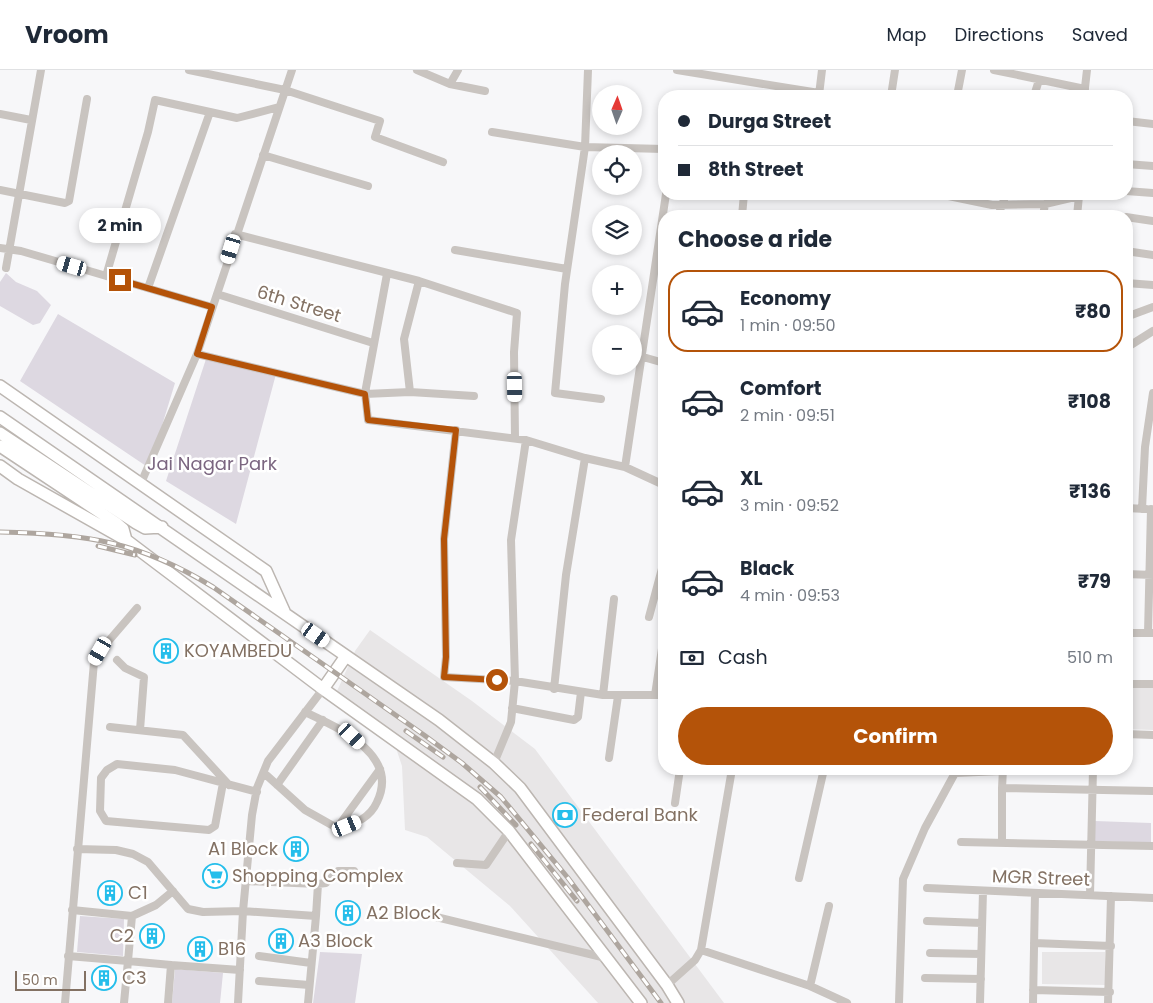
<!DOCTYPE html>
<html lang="en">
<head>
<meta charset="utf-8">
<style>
  :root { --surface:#fff; --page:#f2f2f3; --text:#1f2937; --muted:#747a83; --line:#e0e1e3; --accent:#b45309 }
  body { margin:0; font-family:Poppins,sans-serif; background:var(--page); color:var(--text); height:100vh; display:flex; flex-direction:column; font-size:19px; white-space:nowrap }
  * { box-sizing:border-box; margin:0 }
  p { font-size:16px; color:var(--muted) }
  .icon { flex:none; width:28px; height:28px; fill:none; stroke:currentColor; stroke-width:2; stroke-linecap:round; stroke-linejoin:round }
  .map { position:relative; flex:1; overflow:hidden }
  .side { position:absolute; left:658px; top:140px; width:475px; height:565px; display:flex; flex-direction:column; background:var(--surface); border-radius:20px; box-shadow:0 2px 8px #0003 }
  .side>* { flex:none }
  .hud { position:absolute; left:658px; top:20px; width:475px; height:110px; border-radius:20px; box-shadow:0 2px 8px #0003; display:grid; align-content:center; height:110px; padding:0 20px; background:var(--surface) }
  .needle { width:32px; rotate:2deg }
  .buttons { position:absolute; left:592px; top:15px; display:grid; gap:10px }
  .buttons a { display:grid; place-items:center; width:50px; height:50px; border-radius:50%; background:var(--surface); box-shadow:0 2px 8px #0003; font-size:25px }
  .scale { position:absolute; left:15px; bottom:12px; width:71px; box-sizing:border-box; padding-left:5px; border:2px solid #837163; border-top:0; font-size:14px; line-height:18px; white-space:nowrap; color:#837163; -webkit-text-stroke:4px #fff; paint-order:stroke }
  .end { position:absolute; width:22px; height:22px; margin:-11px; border:6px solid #b45309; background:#fff; box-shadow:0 0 0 2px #fff }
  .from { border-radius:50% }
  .bubble { position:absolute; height:35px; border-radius:18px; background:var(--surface); box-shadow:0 2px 8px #0003; font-size:16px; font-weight:700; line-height:35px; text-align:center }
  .car { position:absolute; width:15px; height:30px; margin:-15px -8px; border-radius:6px; box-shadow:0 0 4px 1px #0007; background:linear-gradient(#fff 24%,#345 0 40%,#fff 0 76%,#345 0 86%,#fff 0) }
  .hud b { display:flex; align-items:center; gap:18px; height:48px; font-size:19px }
  .hud b+b { border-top:1px solid var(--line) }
  .hud i { width:12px; height:12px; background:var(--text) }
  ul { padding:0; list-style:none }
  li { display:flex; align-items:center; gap:15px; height:82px; margin:0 10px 8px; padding:0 10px; border:2px solid transparent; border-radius:20px }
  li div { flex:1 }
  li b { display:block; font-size:19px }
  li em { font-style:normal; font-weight:700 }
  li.active { border-color:var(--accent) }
  li>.icon { width:45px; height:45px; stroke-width:1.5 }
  h2 { padding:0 20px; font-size:22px; line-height:60px }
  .pay { display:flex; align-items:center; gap:12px; height:55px; padding:0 20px; font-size:19px }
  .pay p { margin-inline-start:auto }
  .action { display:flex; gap:10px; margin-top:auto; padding:10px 20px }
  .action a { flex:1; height:58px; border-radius:30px; background:var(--accent); color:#fff; font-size:20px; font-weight:700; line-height:58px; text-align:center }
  header { display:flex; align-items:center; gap:30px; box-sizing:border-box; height:70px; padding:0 25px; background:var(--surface); border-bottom:1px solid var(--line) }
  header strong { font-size:24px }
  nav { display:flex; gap:28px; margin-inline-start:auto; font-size:18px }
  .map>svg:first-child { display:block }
</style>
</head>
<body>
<header>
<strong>Vroom</strong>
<nav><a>Map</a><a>Directions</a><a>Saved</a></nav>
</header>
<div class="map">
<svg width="1153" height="933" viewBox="0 0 1153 933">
  <rect width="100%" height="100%" fill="#f7f7f9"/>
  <!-- built -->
  <path fill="#e8e6e7" d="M370,560l102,71 63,48 189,254h-126l-88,-97 -83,-69 -22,-7 -3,-64 -6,-18 -63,-48 22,-49z
    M1126,616l27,1v43l-27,-1z
    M1042,882h63v33l-63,-1z"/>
  <!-- green -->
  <path fill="#ddd8e1" d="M6,203l10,9 21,9 14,14 -11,18 -7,2 -33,-19v-24z
    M58,244l117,69 -26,85 -129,-87z
    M206,289l70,15 -40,150 -70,-43z
    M1095,751l56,2v20l-57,-2z
    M80,846l44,3 -1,37 -46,-4z
    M320,882l42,2 -7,49h-42z
    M175,899l48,4 -3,30h-48z"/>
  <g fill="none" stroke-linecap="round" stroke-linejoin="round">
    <defs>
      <path id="primary" d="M0,316l266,185 18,40
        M0,347l439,303 55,43 26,25 147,197 11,18
        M0,363l136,90 9,5 17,-1
        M0,376l116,77 7,6 3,11
        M0,396l18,13 108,61 197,149 154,110 32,32 132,172
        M323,619l23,-33"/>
    </defs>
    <!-- primary casing -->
    <use href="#primary" stroke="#bcb6b1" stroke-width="14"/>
    <!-- minor -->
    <path stroke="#c9c4c0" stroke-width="8" d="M189,0l96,20 95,31 -5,16 68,25
      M417,0l33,14 35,7
      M588,0l-3,77 -20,137 -10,109 46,6
      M677,0l142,23
      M994,0l91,19
      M450,14l8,-14
      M819,25l3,-25
      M891,26l4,-26
      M957,26l5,-26
      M1034,26l5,-16
      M1084,26l3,-26
      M0,44l31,6
      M1127,51l26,3
      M492,62l93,15 79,2
      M263,85l105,31
      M1126,94l27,2
      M0,120l65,13 4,-2 18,-102
      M1126,121l27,2
      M939,124l53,11 53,-1
      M1102,144l15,2
      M742,146l2,-22
      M998,146l8,-22
      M1043,146l2,-12 34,-8 1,-2
      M1077,146l2,-20
      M1126,147l27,4
      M235,164l184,47 98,32 -3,39 1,86
      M0,178l21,3 191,56
      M455,180l112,19
      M1126,181l27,4
      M6,198l35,-198
      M387,204l-22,119 3,27 158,20 59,18 40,9 39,18
      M106,206l42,-144 7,-32 55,12
      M1126,213l27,2
      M148,218l62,-176 27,6 42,-11
      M217,224l156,49
      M1126,247l27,-10
      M1126,278l27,-17
      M197,284l168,40 45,-2 64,4
      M643,287l21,6
      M410,322l-6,-53 15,-58
      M456,360l-12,109 2,118 -2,20 71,4 88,14h61
      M625,397l41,-273
      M141,413l56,-129 95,-284
      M1126,438l20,1
      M1142,439l3,-62 8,-54
      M1126,504l27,1
      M649,547l15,-56
      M1126,563h27
      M1148,563l3,-124
      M117,590l8,8 19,9 -4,53
      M1126,614h27
      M554,619l12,-114 19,-117
      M603,625l11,-96
      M655,625l9,-60
      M512,638l62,12 4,-3 3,-25
      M110,657l73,8 46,50
      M1126,664l27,1
      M609,688l9,-62
      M494,693l17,-41 4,-41 -4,-141 15,-100
      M1003,699l-1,19 151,3
      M264,703l41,37 32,18c17,-3 33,-10 40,-26 23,-47 -38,-74 -72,-90
      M955,703l47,-2
      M223,713l-8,43 -6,4 -103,-9 -6,-10 1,-33 6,-8 10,-6 58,6 82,22
      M277,715l46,-65
      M675,733l5,-34
      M337,758l43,-59
      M961,772l192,4
      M1002,773v-55
      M77,779l39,1 17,4 15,8 40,47 15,3 40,-1 73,5 -8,87
      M457,793l29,2 23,-34
      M799,808l25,-109
      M246,811l72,3 8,-1 12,-12h16
      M927,818l226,10
      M1090,825l3,-126
      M132,846l24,-11 17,-14
      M316,846l2,-32
      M432,846l174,42
      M927,851l55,2
      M1034,873l77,3
      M701,880l109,36 37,17
      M930,883l51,1
      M68,886l60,5 4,-45 -60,-6
      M259,886l52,7
      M925,908l56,1
      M259,911l50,4
      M667,915l28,-25 6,-10 31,-181
      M810,916l19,-80
      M1033,920l77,2
      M65,933l29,-341 6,-11 37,-43
      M124,933l4,-42 43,4
      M168,933l3,-38 69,5
      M238,933l5,-92 9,-96 5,-27 11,-27 55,-72
      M899,933l4,-124 22,-51 30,-55v-4
      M980,933l3,-112
      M1033,933l2,-110
      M1108,933l3,-107"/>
    <!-- primary -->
    <use href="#primary" stroke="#fff" stroke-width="11"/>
    <defs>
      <path id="rail" d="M0,462c87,2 138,9 213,55l211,148 38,28 39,34 67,81 93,125
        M98,476l37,9
        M406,661l37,26
        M480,717l36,38
        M531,774l46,57"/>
    </defs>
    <!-- rail casing -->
    <use href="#rail" stroke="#aea69f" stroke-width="5"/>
    <!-- rail -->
    <use href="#rail" stroke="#fff" stroke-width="3" stroke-dasharray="9" stroke-linecap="butt"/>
  </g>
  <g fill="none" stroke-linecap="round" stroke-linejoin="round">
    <!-- route -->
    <path stroke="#b45309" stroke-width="6" d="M120,210l92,27 -15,47 168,40 3,26 88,10 -12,109 2,118 -2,20 53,3"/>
  </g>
  <!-- icons -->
  <defs>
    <symbol id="building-ring" viewBox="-11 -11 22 22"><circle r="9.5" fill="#fff" stroke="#25beeb" stroke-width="1.5"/><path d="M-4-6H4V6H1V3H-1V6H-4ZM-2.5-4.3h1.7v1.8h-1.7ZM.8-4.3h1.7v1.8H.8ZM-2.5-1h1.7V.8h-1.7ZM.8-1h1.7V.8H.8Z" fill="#25beeb"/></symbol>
    <symbol id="bank-ring" viewBox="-11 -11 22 22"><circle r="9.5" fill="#fff" stroke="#25beeb" stroke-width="1.5"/><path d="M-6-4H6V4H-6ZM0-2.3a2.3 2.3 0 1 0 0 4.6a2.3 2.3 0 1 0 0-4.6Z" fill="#25beeb"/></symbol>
    <symbol id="supermarket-ring" viewBox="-11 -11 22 22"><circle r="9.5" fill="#fff" stroke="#25beeb" stroke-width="1.5"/><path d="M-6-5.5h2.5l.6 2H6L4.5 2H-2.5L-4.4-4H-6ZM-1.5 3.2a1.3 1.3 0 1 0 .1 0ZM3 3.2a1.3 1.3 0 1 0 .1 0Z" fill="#25beeb"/></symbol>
  </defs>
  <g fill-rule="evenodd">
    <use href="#building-ring" x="152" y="567" width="28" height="28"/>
    <use href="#bank-ring" x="551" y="731" width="28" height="28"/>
    <use href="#building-ring" x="282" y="765" width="28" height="28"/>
    <use href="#supermarket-ring" x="201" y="792" width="28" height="28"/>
    <use href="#building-ring" x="96" y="809" width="28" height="28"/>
    <use href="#building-ring" x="334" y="829" width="28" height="28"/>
    <use href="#building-ring" x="138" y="852" width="28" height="28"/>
    <use href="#building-ring" x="267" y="857" width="28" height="28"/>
    <use href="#building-ring" x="186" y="865" width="28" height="28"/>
    <use href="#building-ring" x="90" y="894" width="28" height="28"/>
  </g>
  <g text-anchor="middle" stroke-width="5" stroke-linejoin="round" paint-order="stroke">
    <!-- street labels -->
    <g font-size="18" fill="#837163" stroke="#fff">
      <text transform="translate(299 234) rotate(17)" y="6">6th Street</text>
      <text transform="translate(1041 808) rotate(2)" y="6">MGR Street</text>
    </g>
    <!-- park labels -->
    <g font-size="18" fill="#7b6680" stroke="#fff">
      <text x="212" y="400">Jai Nagar Park</text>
    </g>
    <!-- poi labels -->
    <g font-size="18" fill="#837163" stroke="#fff" text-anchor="start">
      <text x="184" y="587">KOYAMBEDU</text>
      <text x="582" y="751">Federal Bank</text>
      <text x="278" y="785" text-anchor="end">A1 Block</text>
      <text x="232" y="812">Shopping Complex</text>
      <text x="128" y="829">C1</text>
      <text x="366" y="849">A2 Block</text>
      <text x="134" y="872" text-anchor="end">C2</text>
      <text x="298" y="877">A3 Block</text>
      <text x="218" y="885">B16</text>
      <text x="122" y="914">C3</text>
    </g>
  </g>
</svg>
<div class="buttons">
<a><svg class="needle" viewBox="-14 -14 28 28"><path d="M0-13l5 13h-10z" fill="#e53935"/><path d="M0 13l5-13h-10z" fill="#747a83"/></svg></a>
<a><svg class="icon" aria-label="locate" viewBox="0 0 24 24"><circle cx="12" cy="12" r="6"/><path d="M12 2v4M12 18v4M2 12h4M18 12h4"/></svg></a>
<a><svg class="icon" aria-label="layers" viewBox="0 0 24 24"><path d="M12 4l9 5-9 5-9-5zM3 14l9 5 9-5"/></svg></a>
<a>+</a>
<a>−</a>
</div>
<div class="scale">50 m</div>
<i class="end from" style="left:497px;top:610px"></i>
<i class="end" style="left:120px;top:210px"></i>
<div class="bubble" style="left:79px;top:138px;width:82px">2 min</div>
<i class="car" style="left:231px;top:179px;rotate:197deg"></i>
<i class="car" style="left:72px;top:196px;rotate:286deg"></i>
<i class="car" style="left:515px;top:317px;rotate:179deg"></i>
<i class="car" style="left:316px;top:565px;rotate:125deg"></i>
<i class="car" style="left:100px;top:581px;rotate:210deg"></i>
<i class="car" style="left:352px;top:666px;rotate:133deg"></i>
<i class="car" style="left:347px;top:756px;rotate:68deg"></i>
<div class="hud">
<b><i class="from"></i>Durga Street</b>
<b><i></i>8th Street</b>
</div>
<section class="side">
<h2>Choose a ride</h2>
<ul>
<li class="active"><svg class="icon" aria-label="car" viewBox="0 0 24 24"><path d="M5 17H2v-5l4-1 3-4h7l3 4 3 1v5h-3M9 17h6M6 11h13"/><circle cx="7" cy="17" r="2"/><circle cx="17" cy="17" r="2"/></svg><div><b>Economy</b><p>1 min · 09:50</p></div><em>₹80</em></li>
<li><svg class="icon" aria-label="car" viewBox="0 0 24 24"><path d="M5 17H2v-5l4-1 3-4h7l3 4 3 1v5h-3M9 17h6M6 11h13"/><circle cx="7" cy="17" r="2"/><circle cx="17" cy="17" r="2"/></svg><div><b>Comfort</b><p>2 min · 09:51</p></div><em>₹108</em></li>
<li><svg class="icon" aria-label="car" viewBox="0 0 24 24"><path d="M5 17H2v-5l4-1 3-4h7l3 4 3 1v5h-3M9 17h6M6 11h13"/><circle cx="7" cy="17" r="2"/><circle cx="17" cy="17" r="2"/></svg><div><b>XL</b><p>3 min · 09:52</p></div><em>₹136</em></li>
<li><svg class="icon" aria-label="car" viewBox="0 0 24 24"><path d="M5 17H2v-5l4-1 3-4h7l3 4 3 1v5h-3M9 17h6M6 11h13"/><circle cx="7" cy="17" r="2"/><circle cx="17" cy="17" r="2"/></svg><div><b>Black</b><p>4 min · 09:53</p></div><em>₹79</em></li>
</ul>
<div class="pay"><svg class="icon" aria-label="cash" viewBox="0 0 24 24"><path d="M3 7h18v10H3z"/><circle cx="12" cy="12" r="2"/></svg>Cash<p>510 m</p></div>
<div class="action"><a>Confirm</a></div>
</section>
</div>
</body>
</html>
